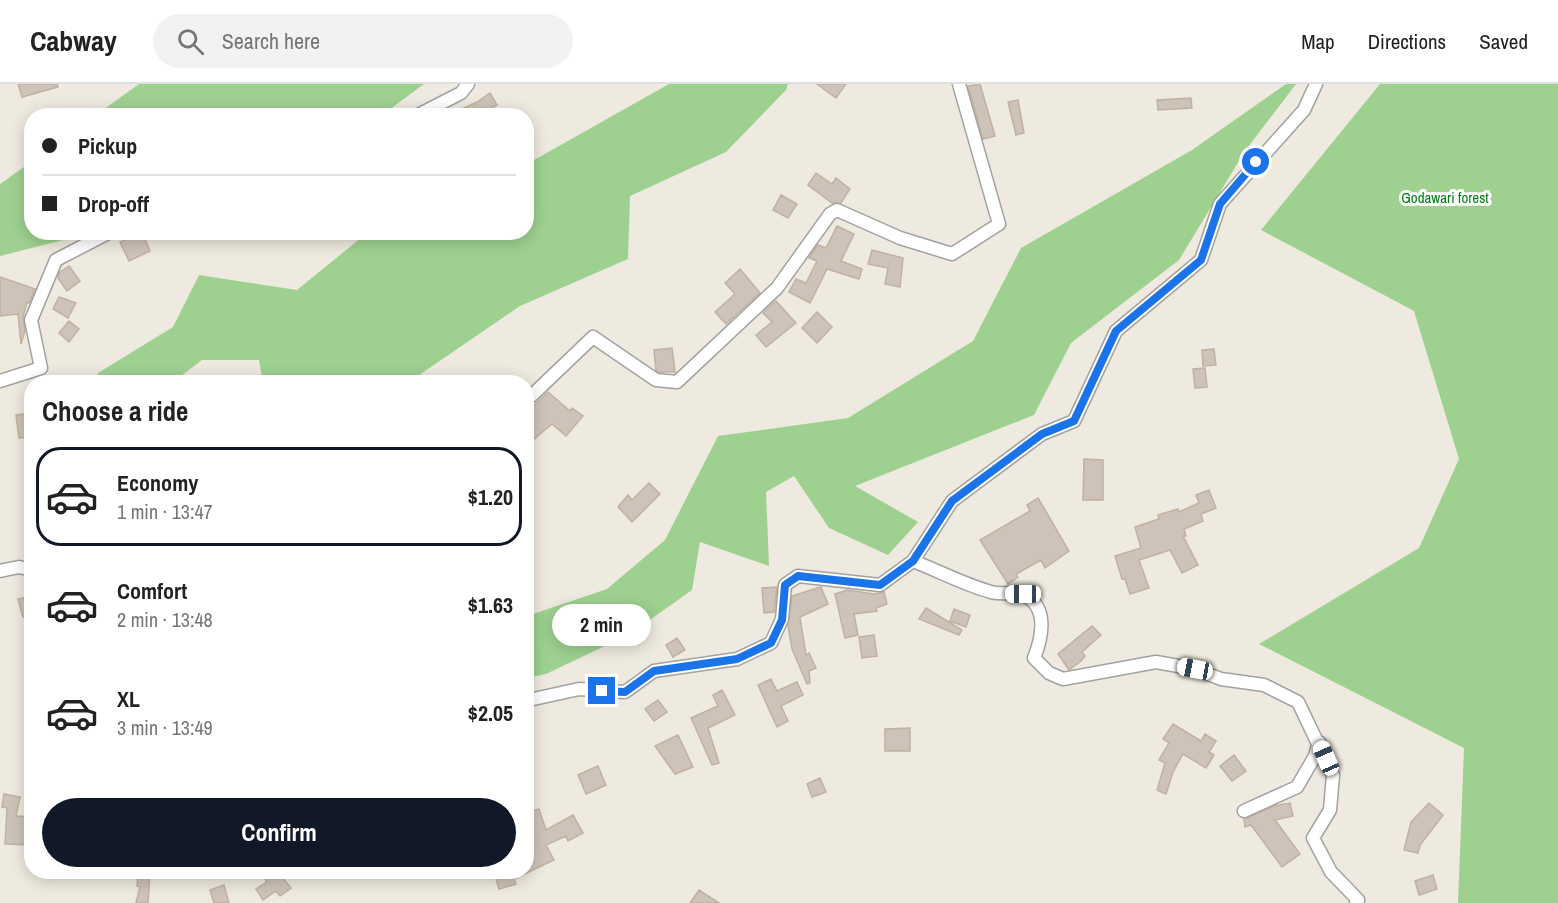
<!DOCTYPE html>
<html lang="en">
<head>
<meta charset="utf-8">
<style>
  :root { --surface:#fff; --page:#f2f2f2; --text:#222; --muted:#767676; --line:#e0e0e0; --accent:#111827 }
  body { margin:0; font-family:"Archivo Narrow",sans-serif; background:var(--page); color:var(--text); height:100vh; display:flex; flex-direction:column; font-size:22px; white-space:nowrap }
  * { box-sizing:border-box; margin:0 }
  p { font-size:20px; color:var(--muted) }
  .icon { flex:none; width:33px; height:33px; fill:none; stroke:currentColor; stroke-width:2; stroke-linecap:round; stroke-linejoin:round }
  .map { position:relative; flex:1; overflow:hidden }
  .side { position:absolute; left:24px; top:291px; width:510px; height:504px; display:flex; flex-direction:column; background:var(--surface); border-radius:24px; box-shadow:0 3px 15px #0003 }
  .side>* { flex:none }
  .banner { position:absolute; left:24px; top:24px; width:510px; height:132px; border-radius:24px; box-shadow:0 3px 15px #0003; display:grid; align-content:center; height:132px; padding:0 18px; background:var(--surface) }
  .end { position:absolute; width:27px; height:27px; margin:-14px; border:8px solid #1a73e8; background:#fff; box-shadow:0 0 0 3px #fff }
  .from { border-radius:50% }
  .bubble { position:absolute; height:42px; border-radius:21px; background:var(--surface); box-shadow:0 3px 15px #0003; font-size:20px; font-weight:800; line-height:42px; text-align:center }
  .car { position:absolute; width:18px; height:36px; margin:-18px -9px; border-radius:8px; box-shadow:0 0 4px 2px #0007; background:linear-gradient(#fff 24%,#345 0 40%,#fff 0 76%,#345 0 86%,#fff 0) }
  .banner b { display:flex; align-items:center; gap:21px; height:57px; font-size:22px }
  .banner b+b { border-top:2px solid var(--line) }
  .banner i { width:15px; height:15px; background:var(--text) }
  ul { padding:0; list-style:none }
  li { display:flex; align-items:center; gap:18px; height:99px; margin:0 12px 9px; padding:0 6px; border:3px solid transparent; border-radius:24px }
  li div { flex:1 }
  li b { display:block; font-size:22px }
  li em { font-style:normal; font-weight:800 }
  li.on { border-color:var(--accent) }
  li>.icon { width:54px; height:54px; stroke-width:1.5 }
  h2 { padding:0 18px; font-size:27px; line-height:72px }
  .button { display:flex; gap:12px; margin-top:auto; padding:12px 18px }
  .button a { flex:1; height:69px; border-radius:36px; background:var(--accent); color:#fff; font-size:24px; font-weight:800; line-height:69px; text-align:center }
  header { display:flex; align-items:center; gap:36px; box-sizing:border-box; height:84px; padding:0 30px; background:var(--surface); border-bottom:2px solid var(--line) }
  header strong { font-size:28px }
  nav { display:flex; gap:33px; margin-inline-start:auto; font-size:21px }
  .search { width:420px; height:54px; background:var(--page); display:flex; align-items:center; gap:15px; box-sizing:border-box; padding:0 21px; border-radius:33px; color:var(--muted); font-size:22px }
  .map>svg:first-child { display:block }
</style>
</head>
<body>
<header>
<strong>Cabway</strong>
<div class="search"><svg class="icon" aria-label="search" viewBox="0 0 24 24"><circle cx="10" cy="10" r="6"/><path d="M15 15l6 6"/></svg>Search here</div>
<nav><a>Map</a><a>Directions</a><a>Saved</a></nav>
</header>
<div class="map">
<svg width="1558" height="819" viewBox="0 0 1558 819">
  <rect width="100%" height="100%" fill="#eeeadf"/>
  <!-- forest -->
  <path fill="#9ed190" d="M139,0h285l-42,31h-286z
    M669,0h119l-2,6 -60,62 -96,44 -2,63 -108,47 -111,76h-146l-4,-22h-57l-29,22h-76l1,-9 75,-46 26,-52 98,15 70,-57 159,-1 1,-68z
    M1286,0h10l-51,67 -66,109 -108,83 -37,72 -179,71 63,36 -30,33 -59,-27 -35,-52 -28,16 3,74 -69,-24 -8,48 -62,44 -84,40 -19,4v-62l80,-27 58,-49 53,-104 130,-18 125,-77 48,-93 171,-98z
    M1380,0h178v819h-100l6,-155 -205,-104 160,-96 40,-89 -45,-148 -153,-81z
    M31,78l1,70 40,1 -9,7 -63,16v-72z"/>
  <!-- building -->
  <path fill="#cec3b8" stroke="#c1b1a0" stroke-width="1.5" d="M18,0h39l1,3 -36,10z
    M817,0h29l-10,14z
    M980,0l15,52 -12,3 -15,-53z
    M490,9l7,12 -15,8 -35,3 30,-14z
    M1191,14l1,10 -34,2 -1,-10z
    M1018,16l6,33 -8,2 -8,-33z
    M816,89l16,11 4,-6 14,11 -9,14h-9l-24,-18z
    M781,111l16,9 -9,14 -15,-8z
    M837,142l17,8 -13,27 21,8 -3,10 -32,-10 -17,34 -21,-11 7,-13 10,4 11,-22 -8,-3 9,-13 8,3z
    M142,148l8,19 -21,10 -9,-19z
    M872,166l31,8 -3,29 -15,-3 3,-16 -20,-4z
    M69,182l11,15 -13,10 -9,-13 1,-5z
    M740,185l20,24 -34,31 -11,-12 20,-18 -10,-11z
    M0,193l35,12 -6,14 -2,-1 -4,15 2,14 -4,13 -3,-30 -18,2z
    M59,213l17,6 -8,15 -15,-9z
    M776,217l20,22 -30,24 -10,-12 16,-13 -9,-9z
    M817,228l15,15 -15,16 -15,-15z
    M69,237l10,8 -10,13 -10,-9z
    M672,264l3,24h-16l-3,-2 -2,-20z
    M1214,265l2,16 -13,1 -1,-16z
    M1205,284l2,19 -12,1 -2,-19z
    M548,308l22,19 2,-3 11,8 -17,20 -14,-12 -26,22v-32z
    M32,329v24l-13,1 -3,-23z
    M1084,375l19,1v40h-20z
    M649,399l11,11 -28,28 -14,-15 10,-12 4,5z
    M1209,406l7,18 -15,6 2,7 -19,8 2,7h-3l15,29 -16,8 -12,-23 -31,10 10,28 -19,6 -5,-15h-3l-7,-23 26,-8 -6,-21 24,-8 -1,-4 20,-6 1,3 20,-9 -3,-8z
    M1038,414l31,53 -24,17 -4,-8 -25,14 2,3 -10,7 -28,-44 50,-29 -3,-6z
    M777,503l-3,25 -10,1 -2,-25z
    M821,503l7,17 -28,13 6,38 3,-2 7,15 -7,3 1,12 -3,1 -15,-35 -4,-23 4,-30z
    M847,506l27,4 10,-2 3,12 -11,4 1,3 -23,3 4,21 -13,3 -10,-44z
    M32,512v18l-9,3 -5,-18z
    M926,524l36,22 -3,5 -40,-16z
    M954,525l16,6 -4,12 -16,-6z
    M1092,542l9,9 -19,17 3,4 -4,5 -12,9 -11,-16z
    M874,551l3,21 -15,2 -3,-21z
    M677,554l8,12 -12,7 -7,-12z
    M771,595l6,12 20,-9 6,13 -22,11 7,15 -11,6 -19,-42z
    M722,606l13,25 -27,13 11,35 -7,2 -21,-47 27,-12 -5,-11z
    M658,616l9,12 -13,9 -9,-12z
    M1173,640l28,17 4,-7 11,7 -7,11 5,3 -8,13 -23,-14 -10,18 -7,22 -9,-4 8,-27 -6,-3 10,-17 -6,-4z
    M910,644v23h-25v-22z
    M678,651l15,32 -18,7 -20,-28z
    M1234,671l12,16 -14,10 -12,-15z
    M598,682l8,19 -20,9 -8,-19z
    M820,694l6,14 -14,5 -5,-13z
    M4,710l16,3 -4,19 16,1v28l-27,-1 2,-36 -5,-1z
    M1290,719l3,13 -18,4 25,34 -18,13 -31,-42 -6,2 -1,-8 30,-13z
    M1429,719l14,12 -23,30 -2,8 -14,-3 7,-28z
    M539,725l7,21 27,-15 10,18 -15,8 -2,-5 -20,9 8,15 -40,19 2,5 -17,5 -4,-14 13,-3h18v-59z
    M143,788h7l-2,31h-12l4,-16 -3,-1 1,-11h4z
    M261,788h17l13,16 -11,8 -4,-5 -13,9 -7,-11 11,-7z
    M1433,791l4,14 -18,6 -4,-14z
    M224,801l5,18h-15l-4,-13z
    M699,806l20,13h-29z"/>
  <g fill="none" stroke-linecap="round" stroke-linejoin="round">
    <defs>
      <path id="minor" d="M416,32l45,-23 7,-9
        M0,297l41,-13 -10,-48 25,-60 54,-28
        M526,317l67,-64 63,43 21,2 100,-94 53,-74 7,-4 63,28 52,16 47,-30 -40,-140
        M913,477c26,10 52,24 78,31 10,3 24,-1 33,3 25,12 18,43 10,63l15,15 14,6 93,-17 39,7 26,10 43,6 34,17 35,73 -3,35 -17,28 18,34 27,28 -2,3
        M0,487l19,-4 13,3
        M529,616l50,-11 46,3 29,-21 83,-12 34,-16 11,-24 3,-34 13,-9 82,9 33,-24 39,-60 90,-67 32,-13 42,-90 85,-71 19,-56 84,-94 12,-26
        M1244,727l53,-24 18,-31 4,-14"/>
    </defs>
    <!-- minor casing -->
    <use href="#minor" stroke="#a2a2a2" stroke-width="15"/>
    <!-- minor -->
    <use href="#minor" stroke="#fff" stroke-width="12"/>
  </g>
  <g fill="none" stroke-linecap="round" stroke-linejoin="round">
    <!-- route -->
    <path stroke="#1a73e8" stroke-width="8" d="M602,607l23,1 29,-21 83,-12 34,-16 11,-23 3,-35 13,-9 82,9 33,-24 39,-60 90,-67 32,-13 42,-90 85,-71 19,-56 36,-42"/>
  </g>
  <g text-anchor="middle" stroke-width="6" stroke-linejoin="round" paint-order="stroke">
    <!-- park labels -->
    <g font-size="15" fill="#018115" stroke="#fff">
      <text x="1445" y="119">Godawari forest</text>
    </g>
  </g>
</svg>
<i class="end from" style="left:1256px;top:78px"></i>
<i class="end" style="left:602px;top:607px"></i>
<div class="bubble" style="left:552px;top:520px;width:99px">2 min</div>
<i class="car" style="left:1023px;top:510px;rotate:270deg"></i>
<i class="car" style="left:1195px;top:585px;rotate:281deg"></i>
<i class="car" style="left:1326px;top:674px;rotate:336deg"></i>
<div class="banner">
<b><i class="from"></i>Pickup</b>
<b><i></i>Drop-off</b>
</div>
<section class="side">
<h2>Choose a ride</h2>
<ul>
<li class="on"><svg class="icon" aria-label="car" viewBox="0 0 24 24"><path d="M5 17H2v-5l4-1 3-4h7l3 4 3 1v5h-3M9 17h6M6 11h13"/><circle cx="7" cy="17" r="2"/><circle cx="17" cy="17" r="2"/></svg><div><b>Economy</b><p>1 min · 13:47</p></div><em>$1.20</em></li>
<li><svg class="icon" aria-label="car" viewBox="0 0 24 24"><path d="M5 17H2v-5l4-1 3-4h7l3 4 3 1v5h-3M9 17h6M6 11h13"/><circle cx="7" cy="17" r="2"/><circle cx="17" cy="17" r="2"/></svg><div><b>Comfort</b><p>2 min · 13:48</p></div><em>$1.63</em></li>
<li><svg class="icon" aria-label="car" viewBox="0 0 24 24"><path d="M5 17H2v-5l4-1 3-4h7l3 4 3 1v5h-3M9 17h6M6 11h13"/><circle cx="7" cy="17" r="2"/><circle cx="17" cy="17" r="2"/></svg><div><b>XL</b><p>3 min · 13:49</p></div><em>$2.05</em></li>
</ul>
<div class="button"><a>Confirm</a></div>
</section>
</div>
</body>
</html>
